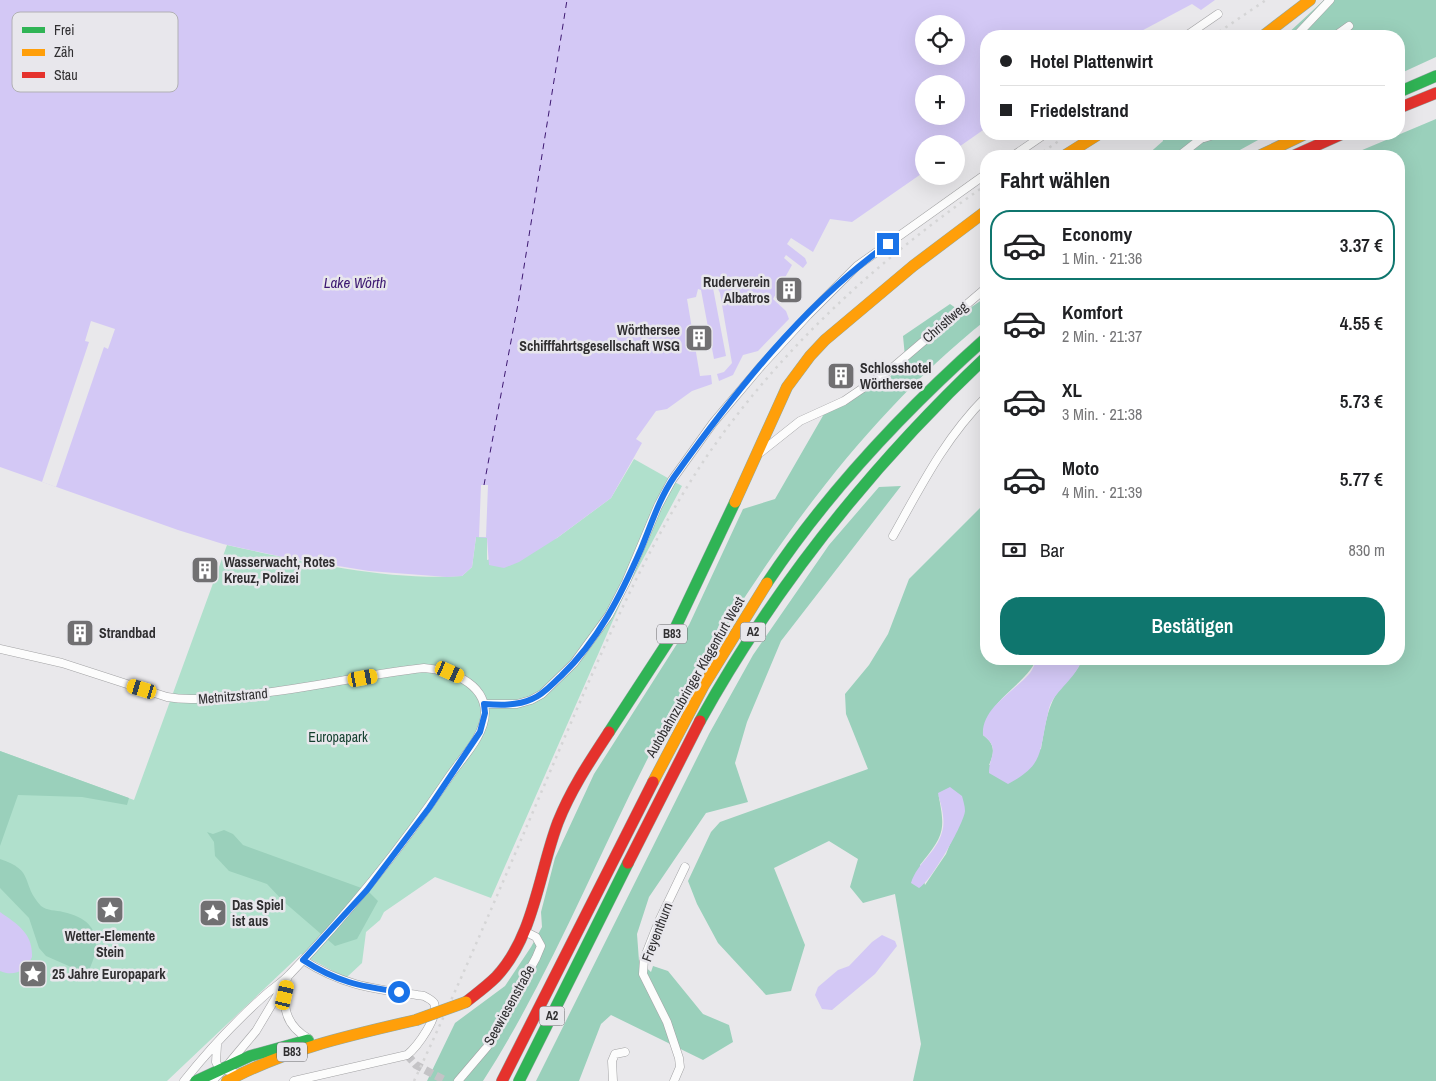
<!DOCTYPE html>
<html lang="de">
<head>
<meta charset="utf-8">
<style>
  :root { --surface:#fff; --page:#f6f6f6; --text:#202124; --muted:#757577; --line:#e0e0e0; --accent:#0f766e }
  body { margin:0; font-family:"Archivo Narrow",sans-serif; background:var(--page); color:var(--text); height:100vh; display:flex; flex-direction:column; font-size:19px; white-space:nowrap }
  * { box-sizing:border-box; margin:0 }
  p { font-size:16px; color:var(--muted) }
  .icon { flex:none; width:28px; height:28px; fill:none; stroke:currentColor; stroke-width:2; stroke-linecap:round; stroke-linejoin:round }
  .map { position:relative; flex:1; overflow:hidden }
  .details { position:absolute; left:980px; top:150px; width:425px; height:515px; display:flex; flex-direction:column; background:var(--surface); border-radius:20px; box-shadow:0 5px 20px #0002 }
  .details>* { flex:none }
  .guide { position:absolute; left:980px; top:30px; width:425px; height:110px; border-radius:20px; box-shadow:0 5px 20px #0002; display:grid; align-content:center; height:110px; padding:0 20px; background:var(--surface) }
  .buttons { position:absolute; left:915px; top:15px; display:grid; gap:10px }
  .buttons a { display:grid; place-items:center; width:50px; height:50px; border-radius:50%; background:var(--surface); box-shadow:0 5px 20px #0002; font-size:25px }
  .end { position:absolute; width:22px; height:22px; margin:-11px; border:6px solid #1a73e8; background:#fff; box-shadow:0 0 0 2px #fff }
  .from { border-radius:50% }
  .car { position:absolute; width:15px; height:30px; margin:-15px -8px; border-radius:6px; box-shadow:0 0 4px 1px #0007; background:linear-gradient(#f5c518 24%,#345 0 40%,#f5c518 0 76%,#345 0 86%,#f5c518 0) }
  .guide b { display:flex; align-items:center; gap:18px; height:48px; font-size:19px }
  .guide b+b { border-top:1px solid var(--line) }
  .guide i { width:12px; height:12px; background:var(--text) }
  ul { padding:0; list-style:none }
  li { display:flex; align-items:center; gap:15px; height:70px; margin:0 10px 8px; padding:0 10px; border:2px solid transparent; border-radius:20px }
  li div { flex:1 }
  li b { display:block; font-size:19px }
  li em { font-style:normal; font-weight:600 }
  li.selected { border-color:var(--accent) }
  li>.icon { width:45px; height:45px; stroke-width:1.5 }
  h2 { padding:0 20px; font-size:22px; line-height:60px }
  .pay { display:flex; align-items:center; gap:12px; height:55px; padding:0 20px; font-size:19px }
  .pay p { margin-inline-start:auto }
  .primary-button { display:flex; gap:10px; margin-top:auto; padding:10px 20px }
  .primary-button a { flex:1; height:58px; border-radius:20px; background:var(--accent); color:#fff; font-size:20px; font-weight:600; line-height:58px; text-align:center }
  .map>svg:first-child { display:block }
</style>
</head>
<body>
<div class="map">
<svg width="1436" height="1081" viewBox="0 0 1436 1081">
  <rect width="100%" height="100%" fill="#e9e8eb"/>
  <!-- green -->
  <path fill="#b0e0cc" d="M634,459l48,27 -57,107 -134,305 -56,-21 -51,35 -4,8 -14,12 -4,31 -16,15 -45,-24 -134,127h-167v-330l134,49 93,-255c73,16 161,36 235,31l10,-9 4,-30h11v23l70,-22 54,-40z"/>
  <!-- forest -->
  <path fill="#9ad0bb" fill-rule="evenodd" d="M1324,0h112v57l-37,17v-38h-114z
    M1436,119v962h-523l8,-37 -26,-150 -32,9 -13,-16 8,-28 -29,-18 -55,27 31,77 -14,46 -25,4 -48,-52 -21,-39 -9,-23 23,-49 9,-10 148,-53 -22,-55 -1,-20 24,-29 19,-31 21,-55 77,-77v157h51c-12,24 -36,34 -48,57 -3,6 -4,13 -6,19 12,9 12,17 6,30l52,-16c4,-22 6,-45 21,-63 8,-10 16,-14 20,-27h317v-503h-51zM938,793l14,46 -6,15 -21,31 -5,-20c24,-30 26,-34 18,-72z
    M1162,134h107l-40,22h-83l17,-15z
    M986,297v23c-119,95 -210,222 -288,352 -16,28 -35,55 -49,84 -55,108 -100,222 -166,325h-56l28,-58 50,-37 26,-39 11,-20 -1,-15 14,-54 39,-84 95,-149 54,-116 32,-10 49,-85 82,-47 -3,-31 47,-32 13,9z
    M901,486l-120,155 -34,81 -12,41 13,39 -42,11 -57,84 -12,37 2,27 12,11 2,-6 15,5 35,43 26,11 4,17 -30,18 -92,-45 -10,9 -22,57h-43l173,-347 44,-79 76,-110 50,-58z
    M0,751l129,47 -2,7 -45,-8 -64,-2 -18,51z
    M224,830l9,4 10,11 124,45 11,11 -21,38 -22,7 -51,-44 -17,-18 -38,-13 -14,-15 -1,-14 -7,-10 6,2z
    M0,859c36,12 20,24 41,47 6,5 15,4 22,6 38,8 39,33 24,62l-41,-18 -7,-8 -10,-30 -29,-30z"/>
  <!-- water -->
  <path fill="#d3c8f5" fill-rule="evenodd" d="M0,0h1215l-14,10 -9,-6 -60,32h-146v92l-30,21v-5h-32v28l-72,50 -22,-3 -17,33 -22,-14 -4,6 18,14 2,5 -4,5 -17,-13 -2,3 8,7 -19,34 13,12 3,8 -31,32 -15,4 -10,20 -14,6 -2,-7 7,-2 8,-9 -12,-70 -4,-8 -3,3 13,68 -12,3 -13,-69 -3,-1 -2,8 -9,2 13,77 11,-1 1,9 -20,7 -25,18 -11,2 -20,28 6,4 -31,55 -54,40 -38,24 -15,6 -15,-3 -2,-27 -11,-1 -4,30 -10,9 -15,1 -78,-6 -86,-14 -60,-13 -45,-14 -178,-63zM924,24h32v32h-32zM924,84h32v32h-32z
    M1037,659h21l3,4 6,-4h15c-5,17 -22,28 -31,44 -3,6 -3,13 -5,19 -7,35 -5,44 -38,62l-19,-11c0,-18 12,-24 -6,-38 -2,-27 32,-44 47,-62 3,-4 5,-10 7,-14z
    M950,787l12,9c1,4 3,10 3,15 -1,13 -35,72 -46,77l-8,-5c6,-20 26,-31 31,-51 4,-12 -1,-27 -4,-39z
    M0,912c17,12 33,21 32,45 -6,14 -18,20 -32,14z
    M882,935l13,6 2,5 -22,28 -43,36 -10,-1 -7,-14 3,-8 20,-17 11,-4 23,-24z"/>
  <!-- pier -->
  <path fill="#e9e8eb" d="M91,321l24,8 -7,20 -4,-2 -48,140 -14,-5 47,-140 -4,-1z
    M481,485h7l-2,52h-7z"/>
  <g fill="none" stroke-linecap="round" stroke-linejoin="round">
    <!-- ferry -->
    <path stroke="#3d1871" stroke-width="1" stroke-dasharray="6 5" stroke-linecap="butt" d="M484,485l34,-181 49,-304"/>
    <!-- street-tunnel -->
    <path stroke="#c4c3c6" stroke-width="8" stroke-dasharray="8 4" stroke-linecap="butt" d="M407,1055l9,10 30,16"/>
    <defs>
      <path id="street" d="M1186,36l32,-22
        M1296,36l34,-36
        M1335,36l14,-10
        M1204,138l13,-4
        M1013,156l32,-22
        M1179,156l28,-22
        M761,452l39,-31 44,-20 47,-32 95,-81
        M893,536c28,-50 52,-98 93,-139
        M0,649l62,14 105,34c22,4 43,1 65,-1 64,-4 127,-21 192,-28 25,2 60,14 61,44 0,24 -24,47 -36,65 -48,71 -100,136 -159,197 -7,8 -17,14 -26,22 -28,25 -56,55 -80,85
        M484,704h33l14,-4 11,-6 32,-31 35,-48 17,-33 32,-76 14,-26 41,-57 49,-58 46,-50 49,-49 129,-92
        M287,986c-6,23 1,41 22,53
        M217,1045l-1,17 3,6 19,6
        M230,1062l26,-31 31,-52
        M212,1081l10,-10
        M294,1081l113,-26c10,-8 33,-39 27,-52 -2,-3 -6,-5 -10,-7 -48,-7 -79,-9 -121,-36
        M458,1081l29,-34 49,-89 5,-12 -5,-9 -12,-6
        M613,1081l-1,-20 3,-7 10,-2
        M674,1081l6,-14 -1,-9 -12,-36 -24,-48 1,-15 15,-38 26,-54"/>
      <path id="fast" d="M1399,92l37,-16
        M767,583c61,-92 137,-172 219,-245
        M700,721c76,-137 173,-257 286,-364
        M609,732l62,-95 64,-135
        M196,1081l54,-25 58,-16
        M519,1081l109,-218"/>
      <path id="slow" d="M1263,36l47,-36
        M1064,156l35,-22
        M1259,156l46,-22
        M735,502l52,-115 23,-31 15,-16 88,-74 73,-55
        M653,782l51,-97 63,-102
        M227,1081c60,-32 124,-46 189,-61"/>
      <path id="jam" d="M1399,108l37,-15
        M1293,156l49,-22
        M628,863l72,-142
        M466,1002c10,-8 21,-16 30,-25 38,-40 43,-105 62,-155 13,-33 32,-61 51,-90
        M502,1081l151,-299"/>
    </defs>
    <!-- street casing -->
    <use href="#street" stroke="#a2a2a4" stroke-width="9"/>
    <!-- fast casing -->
    <use href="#fast" stroke="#90a8a2" stroke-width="12"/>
    <!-- slow casing -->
    <use href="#slow" stroke="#90a8a2" stroke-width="12"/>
    <!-- jam casing -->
    <use href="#jam" stroke="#90a8a2" stroke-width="12"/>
    <!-- street -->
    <use href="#street" stroke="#fcfcfc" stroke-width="8"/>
    <!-- fast -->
    <use href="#fast" stroke="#30b455" stroke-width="11"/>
    <!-- slow -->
    <use href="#slow" stroke="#ff9f0a" stroke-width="11"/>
    <!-- jam -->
    <use href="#jam" stroke="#e5322d" stroke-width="11"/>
    <!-- rail -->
    <path stroke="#d5d5d6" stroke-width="2.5" stroke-dasharray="2.5 5" stroke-linecap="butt" d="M1213,36l53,-36
      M1037,156l32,-22
      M414,1081c54,-115 103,-232 153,-349 41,-95 82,-190 140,-276 75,-109 171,-196 279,-271"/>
    <defs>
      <path id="slow-bridge" d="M416,1020l50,-18"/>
    </defs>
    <!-- slow-bridge casing -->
    <use href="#slow-bridge" stroke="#90a8a2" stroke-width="12" stroke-linecap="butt"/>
    <!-- slow-bridge -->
    <use href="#slow-bridge" stroke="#ff9f0a" stroke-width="11"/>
  </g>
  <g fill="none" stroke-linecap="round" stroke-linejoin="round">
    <!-- route -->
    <path stroke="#1a73e8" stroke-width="6" d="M399,992c-40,-6 -62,-10 -96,-32l64,-70 62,-82 51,-76 5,-19 -1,-9c15,1 33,2 48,-5 12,-5 20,-15 29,-23 37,-35 60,-81 80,-127 10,-24 18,-50 33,-72 61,-85 129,-172 214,-233"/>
  </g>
  <!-- icons -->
  <defs>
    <symbol id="building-square" viewBox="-11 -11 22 22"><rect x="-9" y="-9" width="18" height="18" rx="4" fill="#717072" stroke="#e8e7ec"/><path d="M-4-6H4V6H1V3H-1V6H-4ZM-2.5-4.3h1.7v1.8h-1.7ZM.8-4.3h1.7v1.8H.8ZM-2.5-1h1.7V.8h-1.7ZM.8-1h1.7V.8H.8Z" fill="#fff"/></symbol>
    <symbol id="sight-square" viewBox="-11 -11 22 22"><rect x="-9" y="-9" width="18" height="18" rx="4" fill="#717072" stroke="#e8e7ec"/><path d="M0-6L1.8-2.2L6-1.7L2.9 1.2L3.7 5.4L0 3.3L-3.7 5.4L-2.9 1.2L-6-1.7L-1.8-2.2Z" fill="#fff"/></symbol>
  </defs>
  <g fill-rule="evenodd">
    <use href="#building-square" x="773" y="274" width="32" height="32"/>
    <use href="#building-square" x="683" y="322" width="32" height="32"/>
    <use href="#building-square" x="825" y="360" width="32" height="32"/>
    <use href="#building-square" x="189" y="554" width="32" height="32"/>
    <use href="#building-square" x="64" y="617" width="32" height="32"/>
    <use href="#sight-square" x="94" y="894" width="32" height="32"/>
    <use href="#sight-square" x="197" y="897" width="32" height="32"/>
    <use href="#sight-square" x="17" y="958" width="32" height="32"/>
  </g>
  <g text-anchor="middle" stroke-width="5" stroke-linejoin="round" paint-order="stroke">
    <!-- shield labels -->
    <g fill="#e8e7ec" stroke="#676669" stroke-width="1">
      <rect x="740.5" y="622.5" width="25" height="19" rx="4"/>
      <rect x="657" y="624.5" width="30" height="19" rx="4"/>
      <rect x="539.5" y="1006.5" width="25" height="19" rx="4"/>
      <rect x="277" y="1042.5" width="30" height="19" rx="4"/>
    </g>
    <g font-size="12" font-weight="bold" fill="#302f31">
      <text x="753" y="636">A2</text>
      <text x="672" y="638">B83</text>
      <text x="552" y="1020">A2</text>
      <text x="292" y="1056">B83</text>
    </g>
    <!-- poi labels -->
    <g font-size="14" font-weight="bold" fill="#302f31" stroke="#e8e7ec" text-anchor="start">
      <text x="770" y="287" text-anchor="end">Ruderverein<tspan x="770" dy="16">Albatros</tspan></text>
      <text x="680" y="335" text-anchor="end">Wörthersee<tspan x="680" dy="16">Schifffahrtsgesellschaft WSG</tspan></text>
      <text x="860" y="373">Schlosshotel<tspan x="860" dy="16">Wörthersee</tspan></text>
      <text x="224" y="567">Wasserwacht, Rotes<tspan x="224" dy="16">Kreuz, Polizei</tspan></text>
      <text x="99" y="638">Strandbad</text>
      <text x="232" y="910">Das Spiel<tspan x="232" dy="16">ist aus</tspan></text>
      <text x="110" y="941" text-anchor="middle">Wetter-Elemente<tspan x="110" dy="16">Stein</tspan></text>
      <text x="52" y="979">25 Jahre Europapark</text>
    </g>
    <!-- street labels -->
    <g font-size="14" fill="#302f31" stroke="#e8e7ec">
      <text transform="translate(945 322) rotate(-41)" y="5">Christlweg</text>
      <text transform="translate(695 677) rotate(-60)" y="5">Autobahnzubringer Klagenfurt West</text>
      <text transform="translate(233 696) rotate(-5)" y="5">Metnitzstrand</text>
      <text transform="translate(657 932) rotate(-69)" y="5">Freyenthurn</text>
      <text transform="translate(509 1005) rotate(-61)" y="5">Seewiesenstraße</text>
    </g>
    <!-- park labels -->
    <g font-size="14" fill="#133f2e" stroke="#e8e7ec">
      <text x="338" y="742">Europapark</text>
    </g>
    <!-- water labels -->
    <g font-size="15" font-style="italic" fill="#3d1871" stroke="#e8e7ec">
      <text x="355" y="288">Lake Wörth</text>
    </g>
  </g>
  <!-- legend -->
  <rect x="12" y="12" width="166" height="80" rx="8" fill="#e8e7ec" stroke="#b1b0b4" stroke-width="1"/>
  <rect x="22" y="27" width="23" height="6" fill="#30b455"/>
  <rect x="22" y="49" width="23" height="7" fill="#ff9f0a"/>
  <rect x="22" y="72" width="23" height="6" fill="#e5322d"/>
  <g font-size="14" fill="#302f31">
    <text x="54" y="35">Frei</text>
    <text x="54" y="57">Zäh</text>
    <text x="54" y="80">Stau</text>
  </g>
</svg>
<div class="buttons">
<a><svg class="icon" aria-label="locate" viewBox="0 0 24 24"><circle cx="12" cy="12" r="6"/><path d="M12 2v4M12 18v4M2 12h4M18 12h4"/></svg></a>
<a>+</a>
<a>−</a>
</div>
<i class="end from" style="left:399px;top:992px"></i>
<i class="end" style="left:888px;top:244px"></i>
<i class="car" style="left:450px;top:672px;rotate:114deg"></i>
<i class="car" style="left:363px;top:678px;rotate:80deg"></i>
<i class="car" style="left:142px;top:689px;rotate:287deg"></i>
<i class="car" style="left:285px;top:995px;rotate:13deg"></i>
<div class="guide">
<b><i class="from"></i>Hotel Plattenwirt</b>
<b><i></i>Friedelstrand</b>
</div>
<section class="details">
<h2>Fahrt wählen</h2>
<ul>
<li class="selected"><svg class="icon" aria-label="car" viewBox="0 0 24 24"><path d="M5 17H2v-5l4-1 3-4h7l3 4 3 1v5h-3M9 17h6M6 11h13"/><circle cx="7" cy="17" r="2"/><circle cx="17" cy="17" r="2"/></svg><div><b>Economy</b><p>1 Min. · 21:36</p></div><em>3.37 €</em></li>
<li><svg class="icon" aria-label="car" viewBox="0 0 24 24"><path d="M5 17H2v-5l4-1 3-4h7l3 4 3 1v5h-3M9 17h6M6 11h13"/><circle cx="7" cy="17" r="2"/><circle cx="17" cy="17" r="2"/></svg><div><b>Komfort</b><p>2 Min. · 21:37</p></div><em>4.55 €</em></li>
<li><svg class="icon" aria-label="car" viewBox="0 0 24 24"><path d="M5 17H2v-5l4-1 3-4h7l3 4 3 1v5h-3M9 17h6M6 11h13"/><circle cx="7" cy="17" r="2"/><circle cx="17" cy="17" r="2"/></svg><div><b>XL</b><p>3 Min. · 21:38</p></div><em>5.73 €</em></li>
<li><svg class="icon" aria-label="car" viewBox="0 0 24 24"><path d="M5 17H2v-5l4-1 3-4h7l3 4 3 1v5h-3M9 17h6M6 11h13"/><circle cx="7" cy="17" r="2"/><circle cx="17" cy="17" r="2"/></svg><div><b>Moto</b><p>4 Min. · 21:39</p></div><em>5.77 €</em></li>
</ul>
<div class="pay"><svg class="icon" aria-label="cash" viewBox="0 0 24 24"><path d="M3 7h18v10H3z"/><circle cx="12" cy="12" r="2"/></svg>Bar<p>830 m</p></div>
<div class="primary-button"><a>Bestätigen</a></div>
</section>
</div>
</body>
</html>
